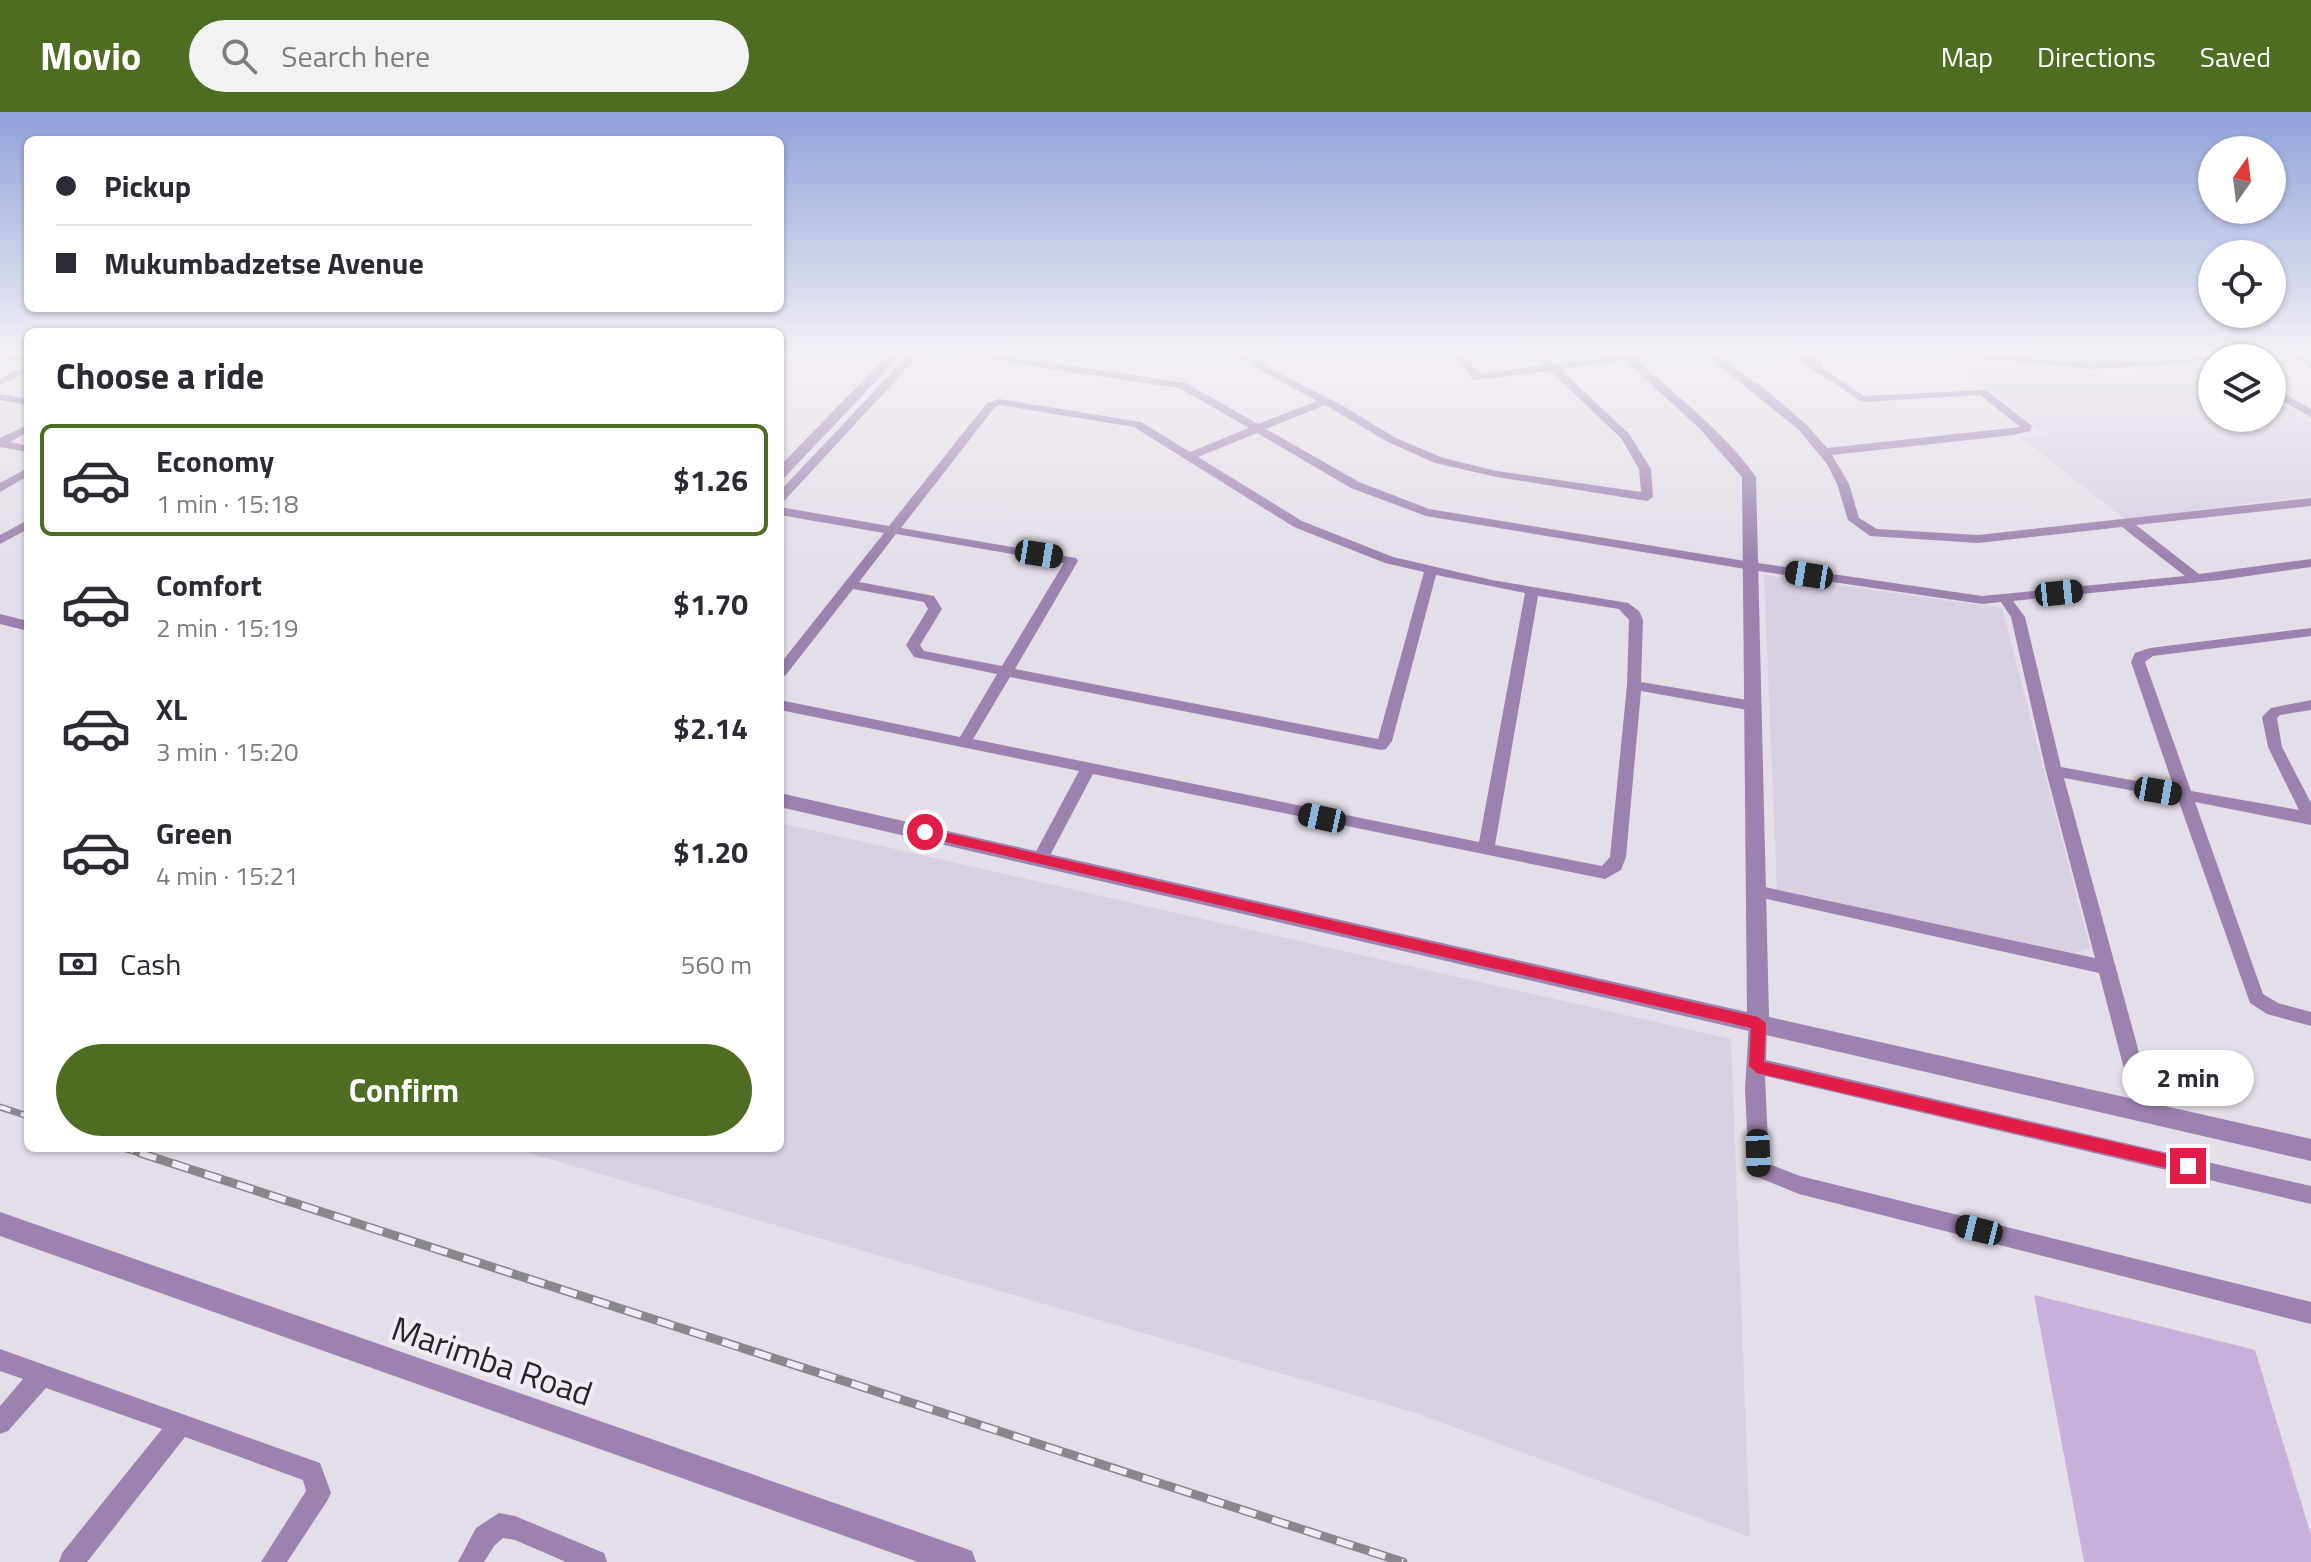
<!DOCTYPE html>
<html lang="en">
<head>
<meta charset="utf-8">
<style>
  :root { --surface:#fff; --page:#f2f2f3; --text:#2b2b33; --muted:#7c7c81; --line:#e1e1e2; --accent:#4f6d22 }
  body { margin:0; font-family:"Titillium Web",sans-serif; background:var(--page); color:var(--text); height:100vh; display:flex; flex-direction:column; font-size:30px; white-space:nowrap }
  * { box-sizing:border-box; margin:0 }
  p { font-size:26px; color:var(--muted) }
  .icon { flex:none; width:44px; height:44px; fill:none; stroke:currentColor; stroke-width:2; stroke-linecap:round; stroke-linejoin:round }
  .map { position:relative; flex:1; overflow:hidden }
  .details { position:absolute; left:24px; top:216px; width:760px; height:824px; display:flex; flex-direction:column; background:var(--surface); border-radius:12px; box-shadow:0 2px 6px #0004 }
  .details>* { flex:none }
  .hud { position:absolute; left:24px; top:24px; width:760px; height:176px; border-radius:12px; box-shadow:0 2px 6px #0004; display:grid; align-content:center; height:176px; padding:0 32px; background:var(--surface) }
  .needle { width:52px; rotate:14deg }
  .fabs { position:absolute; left:2198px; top:24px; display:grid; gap:16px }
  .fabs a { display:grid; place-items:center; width:88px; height:88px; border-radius:50%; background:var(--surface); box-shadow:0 2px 6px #0004; font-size:40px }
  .end { position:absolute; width:36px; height:36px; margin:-18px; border:10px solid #e11d48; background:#fff; box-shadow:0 0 0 4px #fff }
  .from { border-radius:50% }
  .bubble { position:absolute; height:56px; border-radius:28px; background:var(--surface); box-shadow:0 2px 6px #0004; font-size:26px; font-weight:700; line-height:56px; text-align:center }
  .car { position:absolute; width:24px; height:48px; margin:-24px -12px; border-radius:10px; box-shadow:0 0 6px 2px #0007; background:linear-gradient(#222 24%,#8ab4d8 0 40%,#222 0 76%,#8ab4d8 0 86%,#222 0) }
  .hud b { display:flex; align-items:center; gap:28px; height:76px; font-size:30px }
  .hud b+b { border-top:2px solid var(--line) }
  .hud i { width:20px; height:20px; background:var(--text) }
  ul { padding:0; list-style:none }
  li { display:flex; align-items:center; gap:24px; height:112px; margin:0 16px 12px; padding:0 16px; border:4px solid transparent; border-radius:12px }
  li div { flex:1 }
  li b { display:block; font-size:30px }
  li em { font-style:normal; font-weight:700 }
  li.selected { border-color:var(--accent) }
  li>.icon { width:72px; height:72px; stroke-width:1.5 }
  h2 { padding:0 32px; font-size:36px; line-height:96px }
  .pay { display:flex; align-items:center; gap:20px; height:88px; padding:0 32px; font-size:30px }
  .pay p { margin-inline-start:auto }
  .button { display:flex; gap:16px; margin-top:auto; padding:16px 32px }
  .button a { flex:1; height:92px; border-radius:48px; background:var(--accent); color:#fff; font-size:32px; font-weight:700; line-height:92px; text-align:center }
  header { display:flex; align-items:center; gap:48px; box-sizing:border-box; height:112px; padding:0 40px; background:var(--accent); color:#fff }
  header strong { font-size:38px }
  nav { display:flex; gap:44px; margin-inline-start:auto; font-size:28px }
  .search { width:560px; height:72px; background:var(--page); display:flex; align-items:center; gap:20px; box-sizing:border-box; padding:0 28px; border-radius:44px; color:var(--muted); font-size:30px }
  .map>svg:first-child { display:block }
</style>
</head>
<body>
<header>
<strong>Movio</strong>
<div class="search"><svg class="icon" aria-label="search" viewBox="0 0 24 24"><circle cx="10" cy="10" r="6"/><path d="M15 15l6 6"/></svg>Search here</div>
<nav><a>Map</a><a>Directions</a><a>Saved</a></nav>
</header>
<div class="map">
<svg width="2311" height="1450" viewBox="0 0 2311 1450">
  <rect width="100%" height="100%" fill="#e4dee8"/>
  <!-- built -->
  <path fill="#d9d0e1" d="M1947,247l156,14 109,-7v52h60v-19l39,23v74l-186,23 -103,-81 23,-4z
    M1764,463l238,33 88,340 -16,5 -297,-61z
    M780,711l951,216 19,498 -334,-124 -904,-265h268z"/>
  <!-- green -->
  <path fill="#c7b0d9" d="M2034,1183l221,55 56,185v27h-227z"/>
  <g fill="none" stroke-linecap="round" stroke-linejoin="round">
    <!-- minor -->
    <path fill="#9c83af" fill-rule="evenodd" d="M0,242l28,3v6l-28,-5z
      M909,242h11l-136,147 -4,1v-11z
      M966,242h27l193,29 72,41 59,-23 -86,-47h13l99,52 53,32 47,20 54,13 144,21 -2,-23 -18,-31 -71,-67 -73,9 -4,-1 -20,-25h11l16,20 64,-9 -11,-11h11l10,10 76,-10h30l-5,3 -95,12 69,65 22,35 2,28 -6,4 -150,-24 -62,-14 -47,-21 -63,-37 -59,24 93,53 70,27 322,53 231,34 203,-20 -63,-49 -144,16 -108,-7 -22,-16 -11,-36 -10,-20 -28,-34 -94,-76h12l54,40 36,31 20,23 193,-21 -40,-32 -118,7 -72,-48h12l8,6 -1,-6h10l3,14 42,28 122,-6 46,36 -2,5 -16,4 -182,20 17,29 10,34 18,11 101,6 333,-37v8l-175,19 63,49 112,-15v8l-91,13 -207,21 12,16 36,150 113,21 -43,-126 4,-9 15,-5 161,-20v8l-158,20 -8,6 46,129 108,19 -31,-63 -6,-30 9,-9 40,-8v10l-31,5 -3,3 5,29 29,56v22l-116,-23 68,192 15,9 33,9v14l-44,-12 -17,-11 -72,-204 -114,-21 91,333 -3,6 -7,2 -7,-2 -3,-6 -36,-138 -350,-78 -2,-4 2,-4 6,-2 340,73 -49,-187 -35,-154 -10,-15 -19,2 -231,-34 -325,-54 -75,-28 -94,-55 -59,24 104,64 91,36 99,23 136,23 11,8 4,9 -2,62 112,19 7,5 -7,5 -112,-20 -15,166 -5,13 -16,9 -512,-105 -47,89h-12l-2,-4 47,-88 -299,-61v-10l180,37 37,-63 -83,-17 -8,-12 22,-36 -4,-7 -71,-13 -68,87 -5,1v-13l104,-131 -104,-18v-8l109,19 98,-123 12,-4 142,23 49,30 59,-24 -70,-40 -208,-31zM1000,293l134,22 160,100 91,36 39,9 -46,167 -363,-70 63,-108 -2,-3 -175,-30 94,-121zM896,422l168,29 -62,103 -78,-15 -4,-6 22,-36 -8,-13 -75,-14zM1436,463l89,18 -46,249 -506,-103 37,-62 371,73 5,-1 6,-8zM1538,484l81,13 10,11 -2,65 -17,172 -8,9 -107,-21z
      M1948,242h42l102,9 120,-6 4,1h-4v5l-120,6 -139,-12z
      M2287,242h13l11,7v7z
      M28,253v7l-28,13v-7z
      M2272,275l39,22v8l-39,-22z
      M0,282l28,5v6l-28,-5z
      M28,313v7l-18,10 18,4v6l-28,-5v-9z
      M28,356v8l-28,16v-9z
      M28,408v9l-28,15v-9z
      M1758,904l6,2 3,5 -1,37 545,126v18l-546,-128 4,88 31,12 511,126v22l-512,-130 -47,-19 -3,-6 -4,-79 4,-67 3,-5z
      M0,1237l320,114 11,30 -4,8 -40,61h-26l45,-71 -3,-11 -118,-43 -98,125h-28l3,-9 100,-124 -116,-41 -38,43 -8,3v-28l23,-27 -23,-8z
      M499,1401l16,3 89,37 3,9h-41l-51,-22 -12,-2 -9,8 -10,16h-26l18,-34z"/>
    <!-- tertiary -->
    <path fill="#9c83af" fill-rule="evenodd" d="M889,242h13l-117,123 -5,1v-12z
      M1618,242h13c43,41 91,75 125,123l13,540 542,122v22l-1531,-354v-14l967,219 -5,-535 -42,-48z
      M0,502l28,7v10l-28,-7z
      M0,1100l961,335 11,4 4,11h-58l-918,-326z"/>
    <defs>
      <path id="rail-far1" d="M0,995l28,9
        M123,1036l23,7"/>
      <path id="rail" d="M140,1041l1263,409"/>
    </defs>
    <!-- rail-far1 casing -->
    <use href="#rail-far1" stroke="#8a868d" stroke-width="7"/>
    <!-- rail casing -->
    <use href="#rail" stroke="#8a868d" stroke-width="9"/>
    <!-- rail-far1 -->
    <use href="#rail-far1" stroke="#f1ebf6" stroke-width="4" stroke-dasharray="11" stroke-linecap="butt"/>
    <!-- rail -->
    <use href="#rail" stroke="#f1ebf6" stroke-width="6" stroke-dasharray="17" stroke-linecap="butt"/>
  </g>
  <!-- sky -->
  <linearGradient id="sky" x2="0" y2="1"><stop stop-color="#8fa2da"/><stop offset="0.54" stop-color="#f3f0f5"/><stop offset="1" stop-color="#f3f0f5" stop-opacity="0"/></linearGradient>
  <rect width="2311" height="445" fill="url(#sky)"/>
  <!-- route -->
  <path fill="#e11d48" d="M925,716l833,189 8,6 -2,39 424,97 8,7 -8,7 -431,-100 -8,-7 2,-38 -831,-192 -2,-4z"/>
  <g text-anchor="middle" stroke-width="8" stroke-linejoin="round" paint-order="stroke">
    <!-- near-street labels -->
    <g font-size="34" fill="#272529" stroke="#f1ebf6">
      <text transform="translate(492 1249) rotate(19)" y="12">Marimba Road</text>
    </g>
  </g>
</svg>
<div class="fabs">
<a><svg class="needle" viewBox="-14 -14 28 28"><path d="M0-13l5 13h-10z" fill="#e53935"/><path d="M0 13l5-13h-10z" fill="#7c7c81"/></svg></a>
<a><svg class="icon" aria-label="locate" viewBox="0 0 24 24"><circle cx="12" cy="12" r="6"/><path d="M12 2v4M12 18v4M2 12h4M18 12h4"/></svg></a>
<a><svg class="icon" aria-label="layers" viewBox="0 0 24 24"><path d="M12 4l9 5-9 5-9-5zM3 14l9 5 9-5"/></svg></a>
</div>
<i class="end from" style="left:925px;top:720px"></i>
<i class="end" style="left:2188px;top:1054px"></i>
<div class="bubble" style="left:2122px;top:938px;width:132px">2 min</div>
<i class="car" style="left:1039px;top:442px;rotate:99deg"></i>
<i class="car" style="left:1809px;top:463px;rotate:279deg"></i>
<i class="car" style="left:2059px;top:481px;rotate:84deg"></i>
<i class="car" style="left:2158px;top:679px;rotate:100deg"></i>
<i class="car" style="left:1322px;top:706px;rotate:282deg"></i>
<i class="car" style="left:1758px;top:1041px;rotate:178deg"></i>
<i class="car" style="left:1979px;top:1118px;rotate:284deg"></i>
<div class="hud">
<b><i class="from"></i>Pickup</b>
<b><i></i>Mukumbadzetse Avenue</b>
</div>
<section class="details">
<h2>Choose a ride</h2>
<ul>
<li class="selected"><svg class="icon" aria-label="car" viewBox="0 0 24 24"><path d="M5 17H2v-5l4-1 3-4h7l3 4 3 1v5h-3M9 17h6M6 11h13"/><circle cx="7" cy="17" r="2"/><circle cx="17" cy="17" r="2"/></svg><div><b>Economy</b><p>1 min · 15:18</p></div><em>$1.26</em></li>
<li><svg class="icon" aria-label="car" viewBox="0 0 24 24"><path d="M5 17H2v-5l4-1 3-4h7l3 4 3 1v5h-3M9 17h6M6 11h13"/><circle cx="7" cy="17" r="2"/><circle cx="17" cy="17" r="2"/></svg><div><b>Comfort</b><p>2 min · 15:19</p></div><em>$1.70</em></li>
<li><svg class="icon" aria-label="car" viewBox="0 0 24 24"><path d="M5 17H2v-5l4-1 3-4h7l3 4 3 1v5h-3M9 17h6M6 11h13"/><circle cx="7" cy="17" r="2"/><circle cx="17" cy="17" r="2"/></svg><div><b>XL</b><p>3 min · 15:20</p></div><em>$2.14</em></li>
<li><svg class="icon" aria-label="car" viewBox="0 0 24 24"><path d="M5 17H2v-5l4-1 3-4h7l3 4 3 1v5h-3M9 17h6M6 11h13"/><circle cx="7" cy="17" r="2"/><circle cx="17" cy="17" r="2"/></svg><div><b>Green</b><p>4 min · 15:21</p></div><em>$1.20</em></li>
</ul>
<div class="pay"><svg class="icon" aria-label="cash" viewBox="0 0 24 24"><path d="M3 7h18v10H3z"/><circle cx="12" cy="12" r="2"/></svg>Cash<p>560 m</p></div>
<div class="button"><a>Confirm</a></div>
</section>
</div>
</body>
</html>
